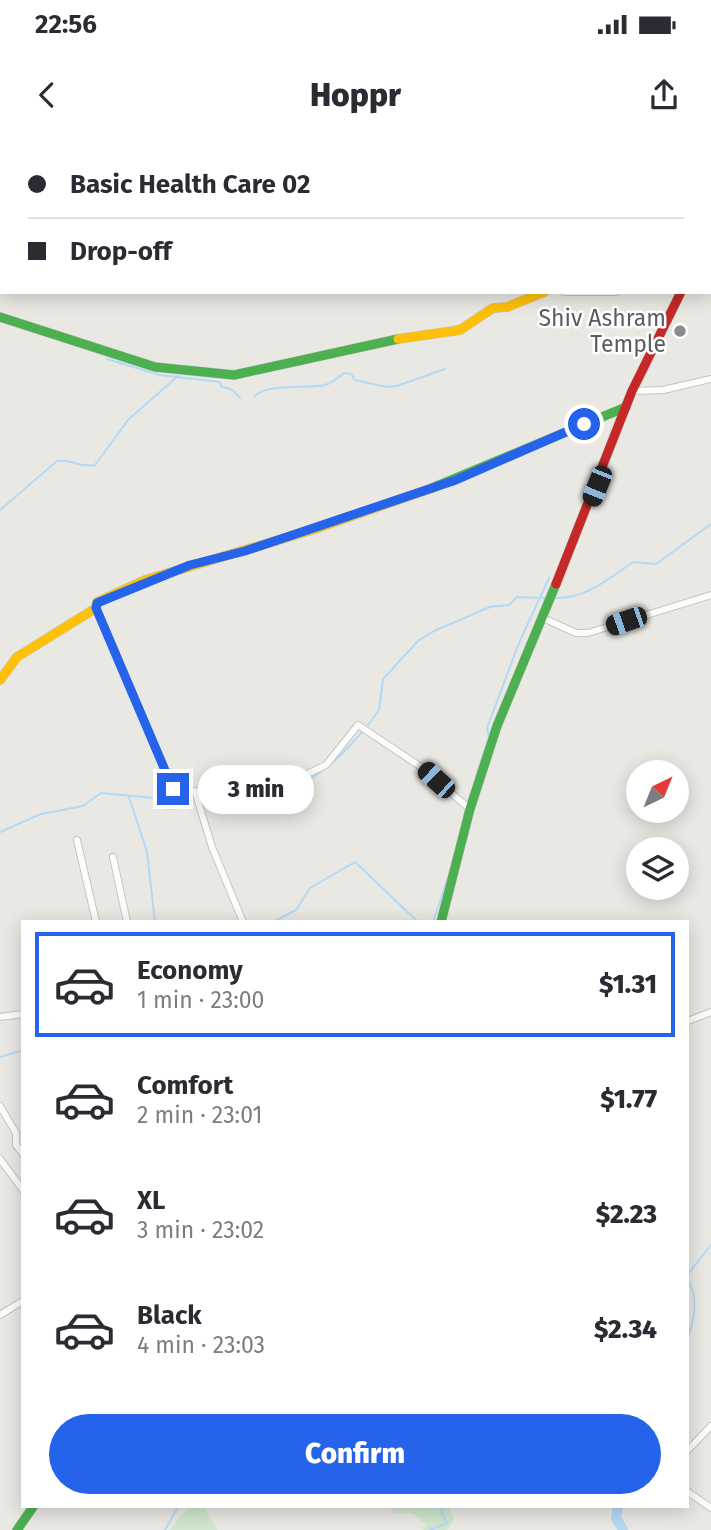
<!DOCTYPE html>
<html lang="en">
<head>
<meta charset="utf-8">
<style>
  :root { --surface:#fff; --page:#f7f7f7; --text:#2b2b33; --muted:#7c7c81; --line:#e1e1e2; --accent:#2563eb }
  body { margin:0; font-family:"Fira Sans",sans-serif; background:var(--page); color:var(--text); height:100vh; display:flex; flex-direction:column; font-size:26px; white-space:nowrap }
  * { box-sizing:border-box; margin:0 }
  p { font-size:23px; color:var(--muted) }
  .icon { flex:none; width:38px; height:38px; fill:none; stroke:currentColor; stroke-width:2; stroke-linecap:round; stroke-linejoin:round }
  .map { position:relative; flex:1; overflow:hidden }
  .drawer { position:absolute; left:21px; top:780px; width:668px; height:588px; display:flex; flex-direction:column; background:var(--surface); border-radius:0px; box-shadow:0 4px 18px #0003 }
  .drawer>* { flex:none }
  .guide { position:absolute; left:0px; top:0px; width:712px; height:154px; box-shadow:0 4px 18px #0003; display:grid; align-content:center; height:154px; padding:0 28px; background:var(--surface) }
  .needle { width:46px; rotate:43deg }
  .controls { position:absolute; left:626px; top:620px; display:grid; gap:14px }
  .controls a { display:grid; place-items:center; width:63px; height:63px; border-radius:50%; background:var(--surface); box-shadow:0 4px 18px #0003; font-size:35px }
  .end { position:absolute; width:32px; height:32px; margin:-16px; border:9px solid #2563eb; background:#fff; box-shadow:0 0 0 4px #fff }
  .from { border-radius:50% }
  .bubble { position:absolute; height:49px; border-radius:24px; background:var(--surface); box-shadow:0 4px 18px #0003; font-size:23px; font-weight:800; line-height:49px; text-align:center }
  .car { position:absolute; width:21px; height:42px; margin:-21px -10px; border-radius:9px; box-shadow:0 0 5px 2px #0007; background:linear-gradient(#222 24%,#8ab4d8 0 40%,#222 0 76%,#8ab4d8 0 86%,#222 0) }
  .guide b { display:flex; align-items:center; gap:24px; height:66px; font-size:26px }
  .guide b+b { border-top:2px solid var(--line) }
  .guide i { width:18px; height:18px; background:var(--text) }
  ul { padding:12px 0 0; list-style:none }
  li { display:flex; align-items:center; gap:21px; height:105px; margin:0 14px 10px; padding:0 14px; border:4px solid transparent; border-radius:0px }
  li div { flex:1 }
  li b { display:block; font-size:26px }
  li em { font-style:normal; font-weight:800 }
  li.current { border-color:var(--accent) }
  li>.icon { width:63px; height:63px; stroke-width:1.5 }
  .button { display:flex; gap:14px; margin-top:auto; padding:14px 28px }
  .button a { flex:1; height:80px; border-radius:42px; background:var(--accent); color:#fff; font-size:28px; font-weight:800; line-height:80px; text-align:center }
  .status { display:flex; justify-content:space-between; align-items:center; height:49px; padding:0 35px; background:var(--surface); direction:ltr }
  .status svg { height:19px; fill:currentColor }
  header { display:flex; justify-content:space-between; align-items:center; height:91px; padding:0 28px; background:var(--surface); font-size:32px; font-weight:800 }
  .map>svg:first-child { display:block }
</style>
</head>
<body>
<div class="status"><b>22:56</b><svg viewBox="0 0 49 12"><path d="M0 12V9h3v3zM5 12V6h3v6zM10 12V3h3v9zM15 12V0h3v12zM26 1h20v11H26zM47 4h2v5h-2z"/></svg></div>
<header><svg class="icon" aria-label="back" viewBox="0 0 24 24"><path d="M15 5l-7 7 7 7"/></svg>Hoppr<svg class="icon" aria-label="share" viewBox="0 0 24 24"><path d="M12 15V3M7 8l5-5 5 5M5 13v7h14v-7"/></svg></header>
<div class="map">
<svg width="711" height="1390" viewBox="0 0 711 1390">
  <rect width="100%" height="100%" fill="#e9e8e3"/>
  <!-- green -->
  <path fill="#d0e6ce" d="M188,1367h16l13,23h-47z
    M391,1367h61l-2,3 4,9 -7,11h-24l4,-5 -15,-12 -18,1z"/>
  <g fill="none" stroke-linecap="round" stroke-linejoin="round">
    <!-- stream -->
    <path stroke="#b4d9f7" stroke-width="2" d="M555,2l2,-2
      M107,219l53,16 60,7 1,4 12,4 7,8
      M254,257c11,-14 53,-8 71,-12 7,-2 14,-8 19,-12l7,1 4,6 32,7 10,-1 48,-17
      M0,370l57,-49c14,-2 24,7 38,4l33,-45 50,-44
      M554,458c32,1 54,-19 79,-36l23,2 55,-40
      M368,585l11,-15 4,-31 35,-38 16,-10 56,-24 19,-2 8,-8 27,1
      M476,636l13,-39 -2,-9 32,-85 30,-65
      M129,657l18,55 8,70
      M199,662c9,1 19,4 28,3 57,-2 99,-30 135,-73
      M0,692l41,-18 42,-8 18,-13 53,5 8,4 4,7 14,-1 12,-7
      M273,782l23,-12 14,-22 45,-26 63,60
      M433,782l16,-48
      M0,917l23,-7
      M688,1134l23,-29
      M688,1140c10,17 7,38 0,56
      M0,1171l6,-4
      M165,1390l13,-23
      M430,1390l17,-7 -6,-12 2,-4"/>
    <!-- river -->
    <path stroke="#b4d9f7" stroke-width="10" d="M618,1367l-2,11 7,12"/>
    <defs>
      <path id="street" d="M184,2v-2
        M564,152h52
        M632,251l31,-1 48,-11
        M96,468l77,181 66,7 43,-10 44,-21 32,-40 63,42 49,42
        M543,478l33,15h12l123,-38
        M195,651l17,56 31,75
        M77,700l19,82
        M113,717l14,65
        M0,877l23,-3
        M688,881l23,-9
        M0,966l16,27v12l7,9
        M0,1019l23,31
        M0,1175l23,-14
        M688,1310l23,-24
        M688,1352l23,16"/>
      <path id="fast" d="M710,77l1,-2
        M0,177l155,50 79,8 164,-36
        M432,348l194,-81
        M441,782l29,-113 27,-83 59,-142
        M17,1390l16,-23"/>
      <path id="slow" d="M398,199l62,-9 33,-22 14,-1 37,-15
        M0,540l17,-23 79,-49 1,-6 48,-22 167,-50 120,-42"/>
      <path id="jam" d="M556,444l76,-193 49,-99"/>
    </defs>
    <!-- street casing -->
    <use href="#street" stroke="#c5c5c4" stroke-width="8"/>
    <!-- fast casing -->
    <use href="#fast" stroke="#c6c6c5" stroke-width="10"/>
    <!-- slow casing -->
    <use href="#slow" stroke="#c6c6c5" stroke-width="10"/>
    <!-- jam casing -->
    <use href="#jam" stroke="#c6c6c5" stroke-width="10"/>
    <!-- street -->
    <use href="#street" stroke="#fcfcfb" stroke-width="6"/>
    <!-- fast -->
    <use href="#fast" stroke="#4caf50" stroke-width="9"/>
    <!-- slow -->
    <use href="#slow" stroke="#ffc107" stroke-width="9"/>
    <!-- jam -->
    <use href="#jam" stroke="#c62828" stroke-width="9"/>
  </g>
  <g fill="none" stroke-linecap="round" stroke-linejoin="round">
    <!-- route -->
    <path stroke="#2563eb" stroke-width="9" d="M173,649l-77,-181 1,-5 93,-38 55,-14 211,-71 128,-56"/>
  </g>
  <!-- markers -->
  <circle fill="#8b8d8e" stroke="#fff" stroke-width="2.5" cx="680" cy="191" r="7"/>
  <g text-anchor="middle" stroke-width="5" stroke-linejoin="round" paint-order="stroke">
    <!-- poi labels -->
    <g font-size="23" fill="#595c61" stroke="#fff" text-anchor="end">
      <text x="666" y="186">Shiv Ashram<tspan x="666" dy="26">Temple</tspan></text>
    </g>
  </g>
</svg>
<div class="controls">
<a><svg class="needle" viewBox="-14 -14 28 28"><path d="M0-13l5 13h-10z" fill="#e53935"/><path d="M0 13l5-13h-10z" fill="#7c7c81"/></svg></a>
<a><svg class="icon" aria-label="layers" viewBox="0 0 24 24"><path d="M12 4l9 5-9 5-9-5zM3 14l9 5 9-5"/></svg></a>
</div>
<i class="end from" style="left:584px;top:284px"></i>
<i class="end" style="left:173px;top:649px"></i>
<div class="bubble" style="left:198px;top:625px;width:116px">3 min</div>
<i class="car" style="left:597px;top:346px;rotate:202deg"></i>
<i class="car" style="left:626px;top:481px;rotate:251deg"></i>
<i class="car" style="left:436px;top:640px;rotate:313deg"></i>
<div class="guide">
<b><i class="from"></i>Basic Health Care 02</b>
<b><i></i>Drop-off</b>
</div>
<section class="drawer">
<ul>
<li class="current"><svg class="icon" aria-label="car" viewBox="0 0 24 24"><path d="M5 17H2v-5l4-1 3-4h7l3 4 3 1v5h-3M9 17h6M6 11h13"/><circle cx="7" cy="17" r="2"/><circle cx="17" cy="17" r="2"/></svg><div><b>Economy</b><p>1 min · 23:00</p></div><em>$1.31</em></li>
<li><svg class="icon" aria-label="car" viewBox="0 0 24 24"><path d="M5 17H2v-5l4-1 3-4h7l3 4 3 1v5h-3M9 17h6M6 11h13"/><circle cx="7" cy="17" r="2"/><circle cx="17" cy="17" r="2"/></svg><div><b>Comfort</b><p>2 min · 23:01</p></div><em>$1.77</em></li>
<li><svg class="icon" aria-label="car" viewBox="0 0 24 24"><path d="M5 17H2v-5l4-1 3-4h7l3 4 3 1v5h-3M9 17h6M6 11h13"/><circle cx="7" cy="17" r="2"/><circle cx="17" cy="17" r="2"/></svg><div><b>XL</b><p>3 min · 23:02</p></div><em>$2.23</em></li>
<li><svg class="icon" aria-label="car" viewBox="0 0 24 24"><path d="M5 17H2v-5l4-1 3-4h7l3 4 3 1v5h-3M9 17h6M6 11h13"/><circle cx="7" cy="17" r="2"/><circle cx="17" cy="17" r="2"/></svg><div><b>Black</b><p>4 min · 23:03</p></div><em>$2.34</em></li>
</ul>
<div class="button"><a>Confirm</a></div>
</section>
</div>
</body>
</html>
